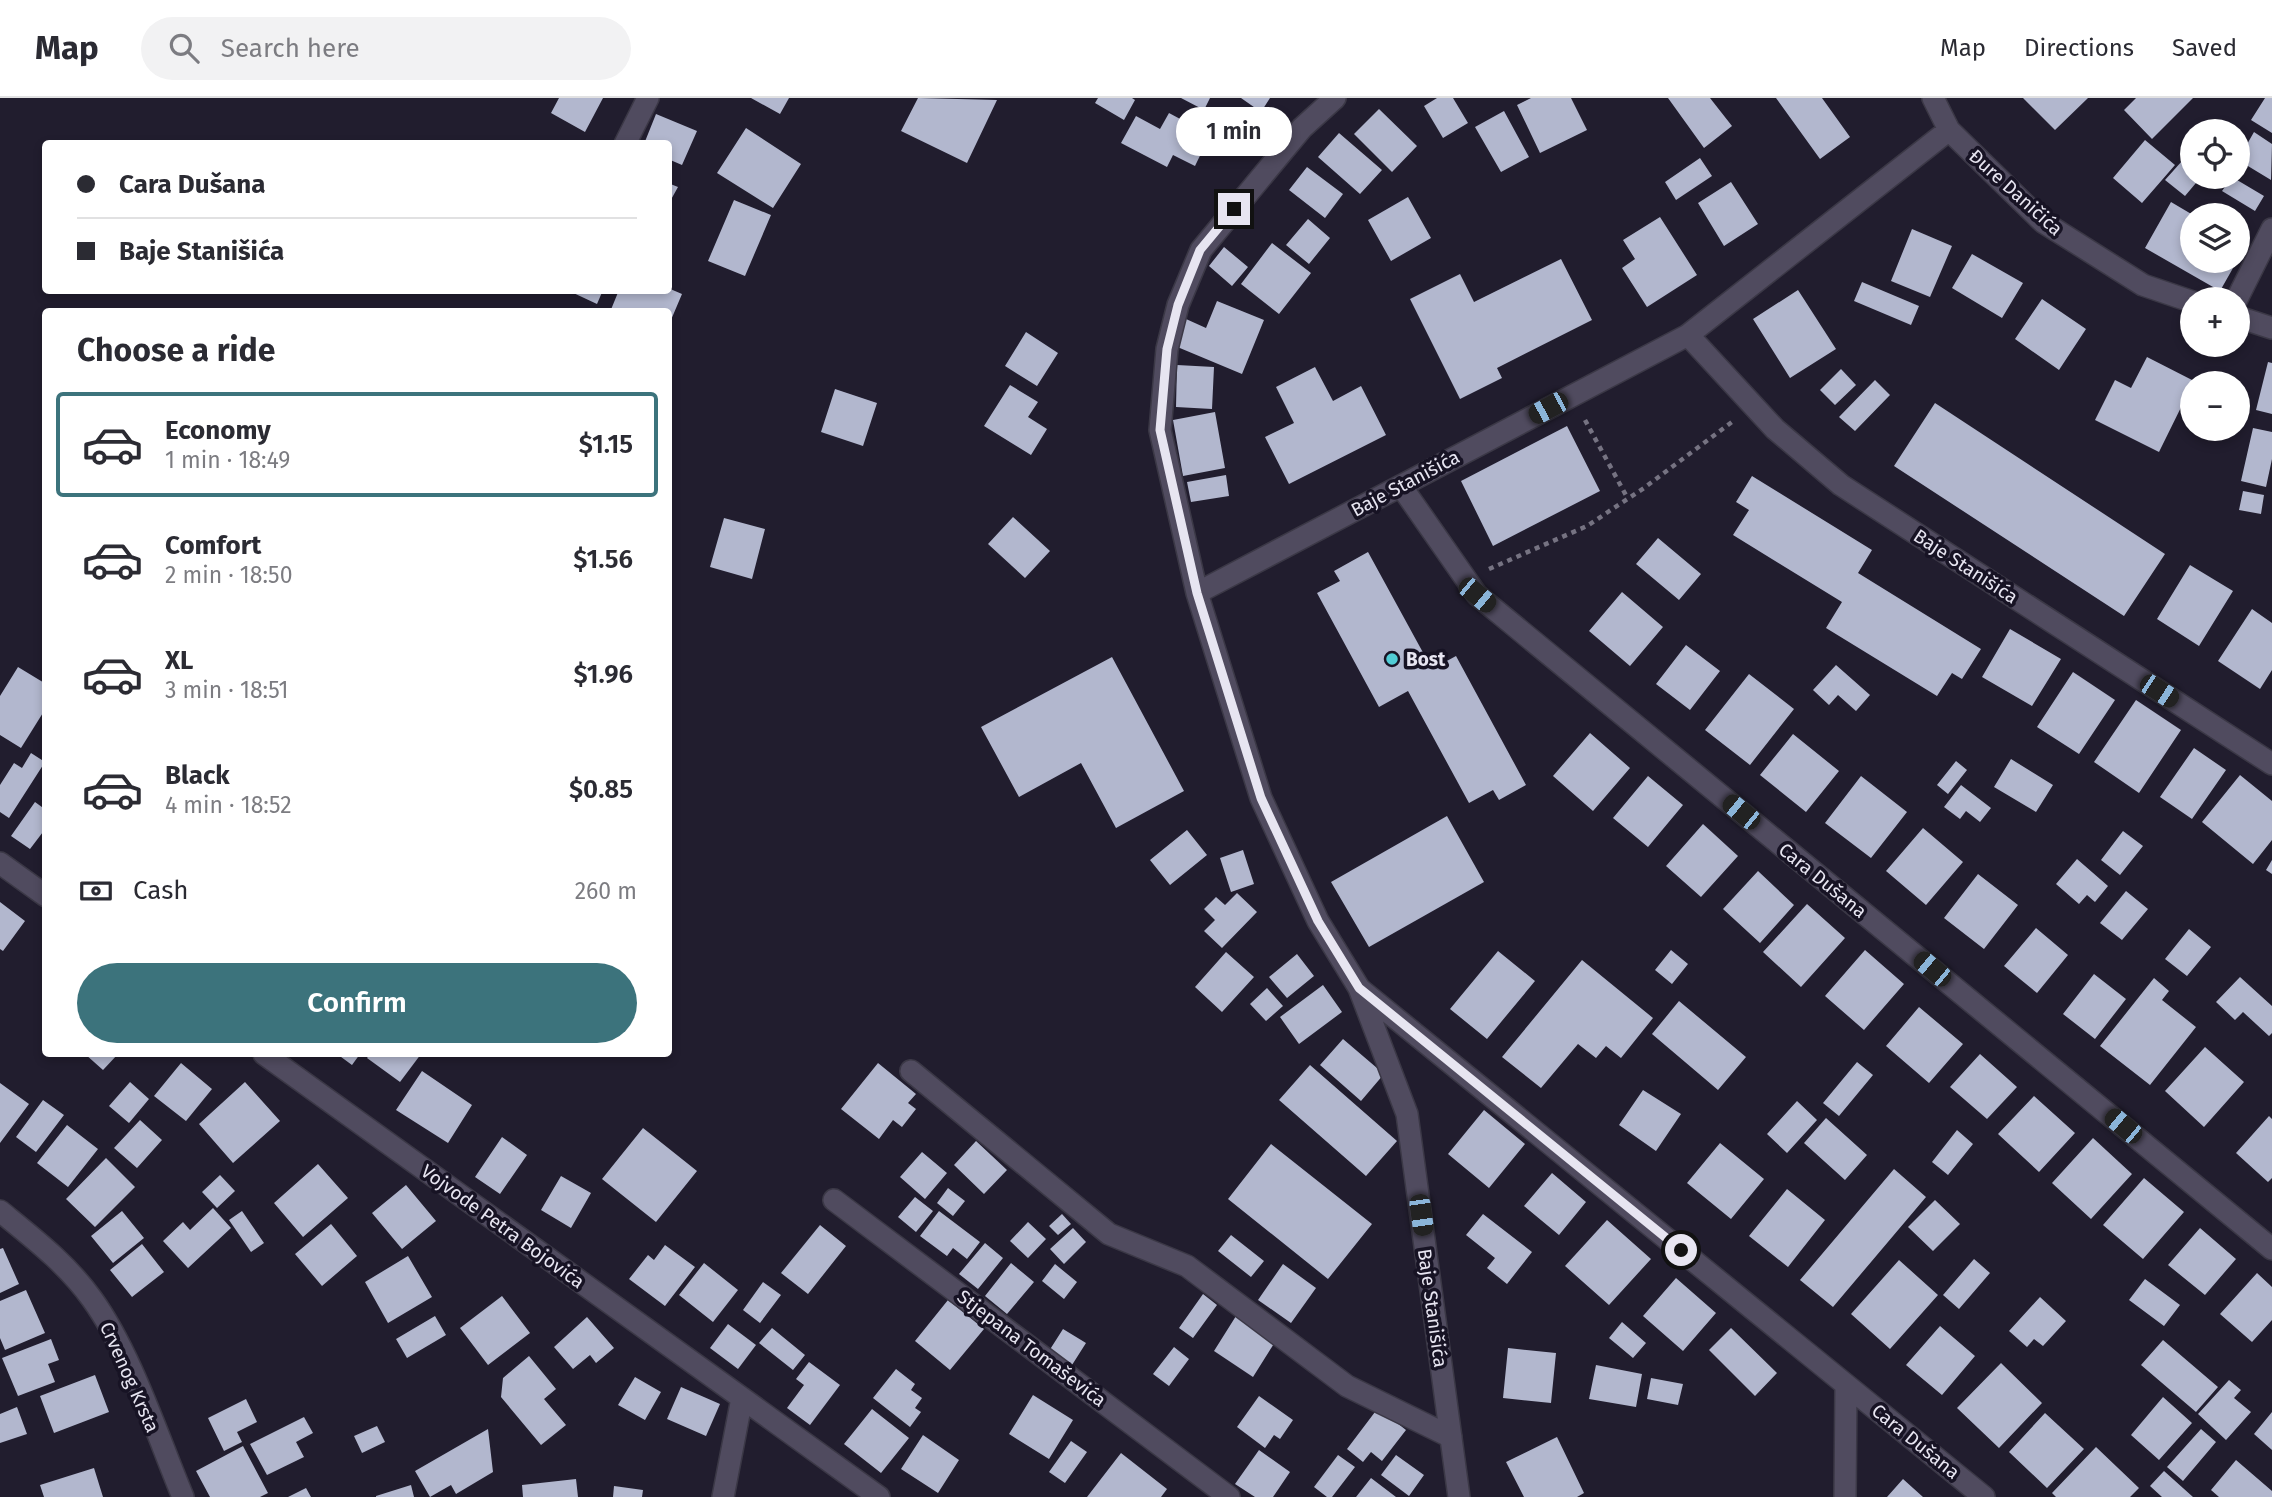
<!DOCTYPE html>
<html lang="en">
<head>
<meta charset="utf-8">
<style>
  :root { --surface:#fff; --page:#f2f2f3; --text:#2b2b33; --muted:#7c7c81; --line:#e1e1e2; --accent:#3c737c }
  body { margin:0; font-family:"Fira Sans",sans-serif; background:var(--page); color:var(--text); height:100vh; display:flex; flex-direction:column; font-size:26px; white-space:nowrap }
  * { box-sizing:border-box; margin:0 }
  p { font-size:23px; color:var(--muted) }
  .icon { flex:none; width:38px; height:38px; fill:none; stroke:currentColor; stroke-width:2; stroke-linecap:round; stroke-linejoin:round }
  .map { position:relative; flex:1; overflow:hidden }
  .drawer { position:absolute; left:42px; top:210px; width:630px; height:749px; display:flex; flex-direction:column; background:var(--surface); border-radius:7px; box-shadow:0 4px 10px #0003 }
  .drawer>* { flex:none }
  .banner { position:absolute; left:42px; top:42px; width:630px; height:154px; border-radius:7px; box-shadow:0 4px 10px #0003; display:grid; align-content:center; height:154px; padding:0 35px; background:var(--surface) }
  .buttons { position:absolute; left:2180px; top:21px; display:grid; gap:14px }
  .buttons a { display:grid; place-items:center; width:70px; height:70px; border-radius:50%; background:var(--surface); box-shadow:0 4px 10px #0003; font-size:35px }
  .end { position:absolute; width:32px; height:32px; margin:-16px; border:9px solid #e7e5f1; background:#111; box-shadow:0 0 0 4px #111 }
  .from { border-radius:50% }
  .bubble { position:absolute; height:49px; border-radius:24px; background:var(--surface); box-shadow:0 4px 10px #0003; font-size:23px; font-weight:600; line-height:49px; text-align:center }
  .car { position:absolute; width:21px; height:42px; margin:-21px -10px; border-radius:9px; box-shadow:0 0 5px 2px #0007; background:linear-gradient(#222 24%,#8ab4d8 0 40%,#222 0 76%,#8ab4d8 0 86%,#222 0) }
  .banner b { display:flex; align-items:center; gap:24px; height:66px; font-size:26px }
  .banner b+b { border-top:2px solid var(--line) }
  .banner i { width:18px; height:18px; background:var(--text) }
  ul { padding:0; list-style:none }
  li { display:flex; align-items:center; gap:21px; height:105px; margin:0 14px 10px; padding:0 21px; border:4px solid transparent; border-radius:7px }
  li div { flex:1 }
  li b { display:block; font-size:26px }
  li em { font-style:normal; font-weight:600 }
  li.selected { border-color:var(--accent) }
  li>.icon { width:63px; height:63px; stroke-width:1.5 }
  h2 { padding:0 35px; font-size:32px; line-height:84px }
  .pay { display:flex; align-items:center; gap:18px; height:77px; padding:0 35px; font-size:26px }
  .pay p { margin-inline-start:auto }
  .button { display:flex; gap:14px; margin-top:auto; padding:14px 35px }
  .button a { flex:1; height:80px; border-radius:42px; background:var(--accent); color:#fff; font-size:28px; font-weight:600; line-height:80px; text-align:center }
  header { display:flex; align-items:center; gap:42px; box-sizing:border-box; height:98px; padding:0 35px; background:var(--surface); border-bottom:2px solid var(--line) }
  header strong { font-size:33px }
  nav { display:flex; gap:38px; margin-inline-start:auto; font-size:24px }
  .search { width:490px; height:63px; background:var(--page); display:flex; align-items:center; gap:18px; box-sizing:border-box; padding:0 24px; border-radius:38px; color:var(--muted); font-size:26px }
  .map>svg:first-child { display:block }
</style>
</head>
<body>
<header>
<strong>Map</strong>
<div class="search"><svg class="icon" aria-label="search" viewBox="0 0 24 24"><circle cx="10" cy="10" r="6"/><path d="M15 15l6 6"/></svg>Search here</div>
<nav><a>Map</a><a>Directions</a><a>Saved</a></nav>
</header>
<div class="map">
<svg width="2272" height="1399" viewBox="0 0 2272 1399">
  <rect width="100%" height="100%" fill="#211d2e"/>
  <!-- building -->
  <path fill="#b2b7ce" d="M559,0h44l-18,34 -34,-19z
    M751,0h38l-9,16z
    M918,0l79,2 -30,63 -66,-32z
    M1098,0h34l3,2 -11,20 -29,-17z
    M1181,0h29l-6,12z
    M1241,0h29l-9,14z
    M1437,0h16l15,25 -25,15 -19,-32z
    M1531,0h40l16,32 -47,23 -23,-48z
    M1668,0h42l22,28 -28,22z
    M1776,0h46l28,39 -30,22z
    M2023,0h65l-33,32z
    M2136,0h57l-41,41 -28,-29z
    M2265,0h7v35l-21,-13z
    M1379,11l38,37 -25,26 -38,-38z
    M1504,13l25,46 -28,15 -26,-45z
    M1169,15l41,22 -15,31 -22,-11 -6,12 -46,-24 15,-27 24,13z
    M656,16l41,17 -15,34 -14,-6v-15h-24z
    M746,30l55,36 -28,44 -56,-35z
    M2254,34l18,12 -1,36 -33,-20z
    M1339,35l43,37 -22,24 -42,-37z
    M2145,42l30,25 -33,38 -29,-25z
    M1700,60l12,18 -36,24 -11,-18z
    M2182,63l11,9v7h8l-16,19 -20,-16z
    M1307,69l36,27 -18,24 -36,-28z
    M2232,79l32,19 -9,15 -33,-20z
    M1731,84l27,42 -34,22 -26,-43z
    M668,85l10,4 -10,18z
    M1408,99l23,41 -40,23 -23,-41z
    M734,102l37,15 -26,61 -37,-15z
    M2171,104l22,13v46h44l-17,30 -75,-43z
    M1660,119l37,58 -50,32 -25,-39 13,-9 -12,-19z
    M1308,121l22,19 -21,26 -23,-19z
    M1912,131l40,17 -22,51 -39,-16z
    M2238,143l8,5 -8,13z
    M1272,145l39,30 -32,41 -38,-30z
    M1224,149l24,20 -16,19 -23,-20z
    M1972,156l51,29 -21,35 -50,-30z
    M1561,161l31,61 -95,48 5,10 -42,21 -50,-100 50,-25 14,28z
    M1862,184l57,24 -8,19 -57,-24z
    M668,190l14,6 -14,33v-15h-58l9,-22z
    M567,192h36l-6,14z
    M1798,192l38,59 -46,29 -37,-59z
    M2042,201l44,30 -27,41 -44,-31z
    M1217,203l47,19 -22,54 -67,-28 11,-27 20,9z
    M1026,234l32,21 -21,33 -32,-20z
    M2147,259l47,24 -35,71 -64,-32 20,-40 16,8z
    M2268,264l4,1v51l-16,-4z
    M1177,267l37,2 -2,42 -36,-2z
    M1315,269l18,34 28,-15 25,49 -97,49 -24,-47 29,-14 -18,-36z
    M1841,271l15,16 -21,20 -15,-15z
    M1875,282l15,15 -35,36 -16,-14z
    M1010,287l28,17 -10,15 19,12 -16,26 -47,-29z
    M835,291l42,14 -14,43 -42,-14z
    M1935,305l230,151 -41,62 -230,-150z
    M1215,314l10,56 -42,8 -10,-56z
    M1567,328l33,65 -107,55 -32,-65z
    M2253,330l19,4v27l-6,28 -25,-6z
    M1226,377l3,21 -38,6 -4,-20z
    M1752,378l120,74 -14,23 123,76 -19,30 -10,-6 -15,23 -111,-68 16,-26 -109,-67 16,-25 -13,-8z
    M2243,393l21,4 -3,19 -22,-4z
    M1013,419l37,34 -25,27 -37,-34z
    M724,420l41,11 -13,50 -42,-12z
    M1658,440l43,36 -22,26 -43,-36z
    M1368,454l64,117 24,-13 70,129 -27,15 -6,-10 -24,13 -61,-112 -29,16 -62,-114 23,-12 -6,-10z
    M2190,467l43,26 -34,55 -42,-27z
    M1622,494l41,35 -33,39 -41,-35z
    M2252,511l20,14v47l-12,19 -42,-28z
    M2010,531l51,30 -29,47 -50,-29z
    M1686,547l34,26 -30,39 -34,-26z
    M1112,559l72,134 -68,37 -35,-65 -62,34 -38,-70z
    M1836,567l34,30 -14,16 -18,-16 -9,10 -16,-15z
    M18,569l28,17v24l-25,40 -21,-13v-39z
    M2073,574l42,28 -36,54 -42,-27z
    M1749,576l45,35 -44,56 -45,-35z
    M2136,602l45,30 -42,63 -45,-31z
    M1590,635l40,35 -37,43 -40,-35z
    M1793,636l46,37 -33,41 -46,-37z
    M2194,650l32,22 -34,49 -32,-22z
    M31,655l14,9 -36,56 -9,-6v-27l14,-22 8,5z
    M2011,661l42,26 -17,27 -42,-25z
    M1956,663l11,9 -19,24 -11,-9z
    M2240,677l32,26v39l-19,24 -51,-42z
    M1648,678l35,29 -35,42 -35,-29z
    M1861,678l46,36 -36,46 -46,-35z
    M1961,687l30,23 -11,14 -14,-11 -6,8 -16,-12z
    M35,704l11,8v18l-16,21 -19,-13z
    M1447,718l37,66 -115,65 -38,-65z
    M1703,726l35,32 -37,41 -35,-31z
    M1923,730l40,34 -37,43 -40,-34z
    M1187,732l20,25 -37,30 -20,-25z
    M2123,733l20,15 -23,29 -19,-15z
    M1243,752l11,34 -23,8 -11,-34z
    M2077,761l31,27 -13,16 -8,-7 -8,9 -23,-20z
    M2272,762v14l-6,-4z
    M1758,773l36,34 -34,38 -37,-34z
    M1978,776l40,31 -34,44 -40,-31z
    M2126,793l22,18 -26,31 -22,-17z
    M1237,795l20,19 -35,36 -18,-17 11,-11 -11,-11 12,-12 9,8z
    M0,804l25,19 -22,30 -3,-2z
    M1807,806l38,34 -44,49 -38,-35z
    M2036,830l32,27 -31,38 -33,-27z
    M2189,831l22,18 -24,29 -22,-17z
    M1671,852l17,14 -16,20 -17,-14z
    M1865,852l39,34 -40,46 -39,-34z
    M1498,853l37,30 -48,58 -37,-30z
    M1226,854l28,25 -32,35 -27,-25z
    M1297,856l17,22 -27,22 -18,-21z
    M1582,862l71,58 -32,40 -15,-12 -10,12 -18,-14 -37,44 -39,-31z
    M2094,876l32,25 -31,40 -32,-25z
    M2240,879l32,29v27l-3,3 -26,-24 -8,8 -19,-18z
    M2154,880l15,13 -7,9 34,27 -46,58 -50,-39z
    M1323,887l19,27 -43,32 -19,-27z
    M1267,890l16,18 -17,15 -16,-17z
    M1679,903l67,56 -28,33 -66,-56z
    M1919,909l44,37 -34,39 -43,-37z
    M1343,941l41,35 -23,27 -41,-36z
    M2205,949l39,35 -40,45 -39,-36z
    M85,956h33l-15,16z
    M337,956h23l-8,11z
    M370,956h51l-21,28 -33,-24z
    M1980,956l37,33 -30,32 -37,-32z
    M1857,964l16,13 -34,41 -16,-13z
    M181,965l31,26 -26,32 -32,-25z
    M878,965l38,31 -8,9 8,6 -14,18 -9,-7 -14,19 -38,-30z
    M1310,967l87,76 -31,35 -87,-76z
    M422,973l50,34 -24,38 -52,-33z
    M130,984l19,17 -20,24 -20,-17z
    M245,984l35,39 -47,42 -34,-39z
    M0,985l29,21 -29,39z
    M1643,992l38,24 -25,37 -37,-26z
    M2034,998l41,37 -36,39 -41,-38z
    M43,1002l21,15 -28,37 -20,-15z
    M1797,1003l20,19 -30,33 -20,-19z
    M1484,1012l41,34 -36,44 -41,-34z
    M2269,1018l3,3v59l-4,4 -32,-29z
    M1826,1020l41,37 -22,25 -41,-37z
    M140,1022l22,20 -25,28 -23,-20z
    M67,1027l31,24 -30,38 -31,-24z
    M643,1030l54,43 -41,51 -54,-43z
    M1957,1032l16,14 -25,31 -16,-13z
    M502,1039l25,18 -27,39 -25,-17z
    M2093,1040l39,36 -41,45 -39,-36z
    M976,1043l31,29 -23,24 -30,-29z
    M1720,1045l44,36 -33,40 -44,-36z
    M1271,1046l101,80 -44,55 -100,-80z
    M922,1054l25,21 -22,26 -25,-22z
    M106,1060l29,29 -40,40 -29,-28z
    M318,1066l30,34 -45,39 -29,-34z
    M1894,1071l32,28 -93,110 -33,-27z
    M1552,1075l34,29 -27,33 -35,-29z
    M220,1077l15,16 -18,17 -15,-16z
    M561,1078l30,17 -20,35 -30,-18z
    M2144,1080l40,34 -41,47 -40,-34z
    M406,1087l30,36 -34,28 -30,-36z
    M948,1090l17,13 -12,15 -16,-13z
    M1787,1091l38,31 -37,47 -39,-31z
    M915,1099l18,14 -17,21 -18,-15z
    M1935,1102l25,24 -27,27 -25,-24z
    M213,1110l18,20 -43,40 -25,-27 20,-19 7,8z
    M122,1113l22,27 -31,25 -22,-27z
    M242,1113l22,32 -13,9 -22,-32z
    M939,1113l41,31 -13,17 -14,-11 -6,8 -27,-20z
    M1062,1116l9,10 -13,11 -9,-9z
    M1483,1116l49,38 -25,32 -20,-16 8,-10 -29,-23z
    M1607,1122l44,39 -42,46 -44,-39z
    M1028,1124l18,17 -18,19 -18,-17z
    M331,1126l26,32 -35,30 -27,-32z
    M820,1127l26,21 -38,48 -27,-21z
    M1073,1130l13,14 -22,22 -14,-15z
    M2200,1130l36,31 -31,36 -37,-30z
    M1231,1137l33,26 -13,16 -33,-26z
    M985,1145l18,15 -25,31 -19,-15z
    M142,1146l22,28 -32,25 -22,-27z
    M665,1147l30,22 -30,39 -36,-27 19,-24 6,5z
    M3,1150l16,36 -19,9v-44z
    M408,1158l24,41 -44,26 -23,-41z
    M1974,1161l16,14 -31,36 -16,-14z
    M1899,1162l39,35 -48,54 -39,-35z
    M704,1165l34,27 -25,32 -34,-27z
    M1011,1165l23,19 -27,32 -22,-18z
    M1055,1166l22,18 -13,17 -22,-18z
    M1283,1166l33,24 -25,35 -33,-23z
    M2257,1175l15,14v33l-20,22 -32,-28z
    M1676,1180l40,35 -33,38 -40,-35z
    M2145,1181l35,26 -16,21 -35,-26z
    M763,1184l18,13 -21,28 -17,-13z
    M26,1192l19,43 -40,17 -5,-12v-37z
    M1203,1196l14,11 -24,33 -14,-10z
    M502,1198l28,37 -42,32 -28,-37z
    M2040,1199l26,24 -23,25 -9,-7 -7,8 -18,-16z
    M948,1202l36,29 -34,41 -35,-29z
    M435,1218l11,19 -39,23 -11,-19z
    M1236,1218l39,26 -22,35 -39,-26z
    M587,1219l27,31 -18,15 -6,-8 -17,14 -19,-22z
    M1622,1224l24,21 -13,15 -24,-20z
    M728,1226l28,21 -18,24 -28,-21z
    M1940,1228l35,30 -33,39 -36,-30z
    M772,1230l33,27 -12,15 -34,-27z
    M1731,1230l46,45 -22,23 -46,-46z
    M1063,1231l23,14 -14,22 -23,-14z
    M51,1241l8,21 -11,4 7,18 -37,14 -16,-38z
    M2163,1242l55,47 -22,25 -55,-47z
    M1174,1249l15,12 -20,27 -16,-12z
    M1508,1250l48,5 -5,50 -48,-5z
    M529,1258l27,33 -12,10 22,26 -25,20 -40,-48 2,-19z
    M809,1264l31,23 -30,40 -23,-17 17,-23 -8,-6z
    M2001,1265l41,40 -43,45 -42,-40z
    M1596,1267l46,9 -6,33 -47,-8z
    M896,1271l19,15 -4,6 11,8 -7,10 6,4 -11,15 -37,-29z
    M95,1277l14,37 -55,21 -14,-37z
    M635,1279l26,15 -16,28 -27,-15z
    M1651,1280l32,6 -5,21 -31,-6z
    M2229,1282l12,10 -7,8 17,14 -25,28 -28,-26z
    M681,1289l39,17 -14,32 -39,-17z
    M1033,1297l40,25 -24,39 -40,-25z
    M1259,1298l34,24 -13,19 -6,-4 -9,13 -28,-21z
    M2163,1299l29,26 -33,37 -28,-25z
    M246,1301l11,23 -20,10 5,10 -18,9 -16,-33z
    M17,1309l10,27 -27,9v-29z
    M1378,1310l28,22 -24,31 -11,-9 -8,10 -16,-13z
    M872,1311l37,29 -28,35 -37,-29z
    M2272,1314v38l-18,-16z
    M2045,1315l39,36 -37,39 -38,-36z
    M304,1319l9,16 -17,9 8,15 -37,18 -17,-31z
    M377,1328l8,16 -23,11 -8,-17z
    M488,1331l5,43 -37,22 -5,-9 -21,12 -15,-26z
    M2201,1331l15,13 -33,39 -16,-14z
    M923,1337l36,25 -21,33 -37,-24z
    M1557,1339l27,56 -7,4h-53l-18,-35z
    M1071,1343l16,11 -22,31 -16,-11z
    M243,1348l25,47 -8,4h-50l-14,-26z
    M2096,1349l43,41 -9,9h-74l-4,-4z
    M1259,1352l31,22 -17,25h-18l-20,-13z
    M1121,1355l46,36 -6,8h-74z
    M1338,1357l17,12 -23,30h-5l-13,-10z
    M1396,1357l28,20 -15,21 -28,-21z
    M2236,1362l36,31v6h-53l-8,-7z
    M94,1370l9,29h-59l-4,-12z
    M2164,1373l29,26h-31l-12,-11z
    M1371,1380l25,19h-40z
    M576,1381l2,18h-55l-1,-12z
    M1903,1381l20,18h-36z
    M411,1387l3,12h-38v-1z
    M614,1388l29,4 -1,7h-29z
    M306,1390l5,9h-23z"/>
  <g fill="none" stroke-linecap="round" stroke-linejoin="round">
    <defs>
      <path id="street" d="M1335,0l-33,30 -101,122 -23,55 -11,44 -7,81 37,163 64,205 57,123 41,67 48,126 52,383
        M1933,0l16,32 94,92 100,63 50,17
        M625,46l23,-46
        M2237,201l35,-70
        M2238,219l34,11
        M1688,237l87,94 66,56 431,279
        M1401,388l76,109 795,654
        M1197,495l491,-258 261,-205
        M0,765l46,33
        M1361,892l623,507
        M264,956l478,344 -19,99
        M911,973l198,163 78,32 160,120 104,51
        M834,1102l395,297
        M0,1113c33,27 67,53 92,88 39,54 65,136 91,198
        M742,1300l137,99
        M1845,1399l1,-112"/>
    </defs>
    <!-- street casing -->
    <use href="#street" stroke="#3b3846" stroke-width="24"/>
    <!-- path -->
    <path stroke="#767382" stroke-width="4.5" stroke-dasharray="5 5" stroke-linecap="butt" d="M1585,322l43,79
      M1489,471l98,-43 57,-38 88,-66"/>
    <!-- street -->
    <use href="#street" stroke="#504b5f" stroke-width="21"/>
  </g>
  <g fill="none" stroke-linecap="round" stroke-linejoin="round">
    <!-- route -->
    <path stroke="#e7e5f1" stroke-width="9" d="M1234,111l-34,41 -22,55 -11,44 -7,81 37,163 64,205 57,123 41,67 322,262"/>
  </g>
  <!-- markers -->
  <circle fill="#51ccd5" stroke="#171324" stroke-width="2.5" cx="1392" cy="561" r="7"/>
  <g text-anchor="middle" stroke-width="7" stroke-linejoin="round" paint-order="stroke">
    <!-- street labels -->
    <g font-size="19" fill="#e7e5f1" stroke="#171324">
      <text transform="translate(2016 94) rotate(42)" y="7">Đure Daničića</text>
      <text transform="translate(1405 385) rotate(-28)" y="7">Baje Stanišića</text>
      <text transform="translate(1966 468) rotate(33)" y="7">Baje Stanišića</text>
      <text transform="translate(1823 782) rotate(39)" y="7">Cara Dušana</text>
      <text transform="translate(503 1128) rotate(36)" y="7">Vojvode Petra Bojovića</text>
      <text transform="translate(1433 1210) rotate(82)" y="7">Baje Stanišića</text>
      <text transform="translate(1032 1250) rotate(37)" y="7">Stjepana Tomaševića</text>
      <text transform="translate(130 1279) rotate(66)" y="7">Crvenog Krsta</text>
      <text transform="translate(1916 1343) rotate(39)" y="7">Cara Dušana</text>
    </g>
    <!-- poi labels -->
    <g font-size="19" font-weight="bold" fill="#e7e5f1" stroke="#171324" text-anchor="start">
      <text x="1406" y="568">Bost</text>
    </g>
  </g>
</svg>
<div class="buttons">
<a><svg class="icon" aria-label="locate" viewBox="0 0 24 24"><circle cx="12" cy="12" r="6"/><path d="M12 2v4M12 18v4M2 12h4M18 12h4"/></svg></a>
<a><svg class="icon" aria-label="layers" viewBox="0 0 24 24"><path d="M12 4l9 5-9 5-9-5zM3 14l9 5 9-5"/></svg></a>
<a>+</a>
<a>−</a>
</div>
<i class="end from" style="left:1681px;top:1152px"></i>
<i class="end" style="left:1234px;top:111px"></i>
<div class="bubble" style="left:1176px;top:9px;width:116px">1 min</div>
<i class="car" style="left:1548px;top:310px;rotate:242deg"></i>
<i class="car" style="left:1477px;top:497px;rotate:130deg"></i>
<i class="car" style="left:2159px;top:593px;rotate:123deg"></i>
<i class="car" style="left:1741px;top:714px;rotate:309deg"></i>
<i class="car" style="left:1932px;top:871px;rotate:310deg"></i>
<i class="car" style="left:2123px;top:1028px;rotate:310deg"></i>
<i class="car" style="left:1421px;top:1117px;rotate:172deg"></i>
<div class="banner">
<b><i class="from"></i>Cara Dušana</b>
<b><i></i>Baje Stanišića</b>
</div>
<section class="drawer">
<h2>Choose a ride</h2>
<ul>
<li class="selected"><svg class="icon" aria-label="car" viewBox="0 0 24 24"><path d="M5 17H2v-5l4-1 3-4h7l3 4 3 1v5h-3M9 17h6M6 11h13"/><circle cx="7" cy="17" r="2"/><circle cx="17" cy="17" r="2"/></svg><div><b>Economy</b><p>1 min · 18:49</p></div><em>$1.15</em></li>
<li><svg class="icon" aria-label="car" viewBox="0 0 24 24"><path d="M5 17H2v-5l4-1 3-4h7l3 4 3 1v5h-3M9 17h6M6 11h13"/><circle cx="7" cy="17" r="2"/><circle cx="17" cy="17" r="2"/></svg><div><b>Comfort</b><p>2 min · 18:50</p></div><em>$1.56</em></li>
<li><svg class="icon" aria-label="car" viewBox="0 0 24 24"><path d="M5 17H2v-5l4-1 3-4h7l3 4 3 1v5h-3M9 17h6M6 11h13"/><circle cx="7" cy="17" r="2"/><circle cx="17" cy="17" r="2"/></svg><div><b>XL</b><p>3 min · 18:51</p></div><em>$1.96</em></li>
<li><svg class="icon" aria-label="car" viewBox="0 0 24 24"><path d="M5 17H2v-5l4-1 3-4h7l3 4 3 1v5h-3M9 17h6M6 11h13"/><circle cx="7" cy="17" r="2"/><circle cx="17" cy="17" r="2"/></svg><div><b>Black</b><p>4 min · 18:52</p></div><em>$0.85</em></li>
</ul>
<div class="pay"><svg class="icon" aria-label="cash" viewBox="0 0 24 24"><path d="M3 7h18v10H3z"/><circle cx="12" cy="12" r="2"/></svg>Cash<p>260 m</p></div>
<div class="button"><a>Confirm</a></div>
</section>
</div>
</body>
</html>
